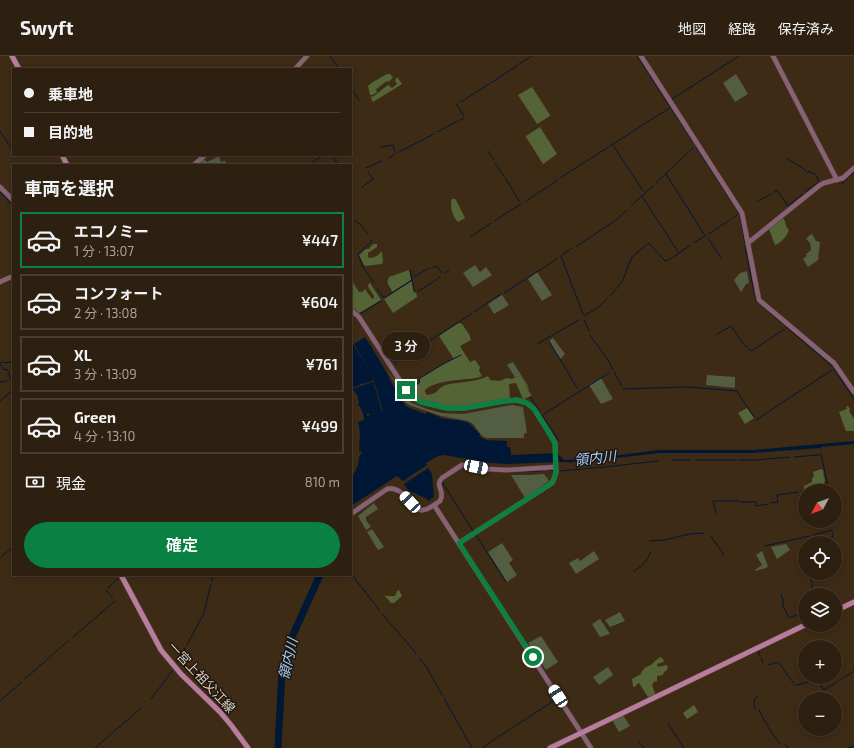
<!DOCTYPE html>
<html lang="ja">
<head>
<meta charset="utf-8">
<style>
  :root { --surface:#2e2010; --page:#362819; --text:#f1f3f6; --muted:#a7a39f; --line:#493e30; --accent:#0b8043 }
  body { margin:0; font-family:"Exo 2","Noto Sans JP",sans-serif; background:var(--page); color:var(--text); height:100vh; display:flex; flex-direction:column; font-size:15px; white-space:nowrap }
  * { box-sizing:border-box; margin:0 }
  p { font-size:13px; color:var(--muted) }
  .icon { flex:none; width:22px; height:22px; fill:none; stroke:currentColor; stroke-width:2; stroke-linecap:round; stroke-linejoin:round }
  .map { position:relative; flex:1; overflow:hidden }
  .side { position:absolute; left:12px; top:108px; width:340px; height:412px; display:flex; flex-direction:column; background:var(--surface); border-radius:0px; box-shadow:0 2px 6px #0003,0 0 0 1px var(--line) }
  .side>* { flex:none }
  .guide { position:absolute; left:12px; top:12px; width:340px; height:88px; border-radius:0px; box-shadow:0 2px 6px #0003,0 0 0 1px var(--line); display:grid; align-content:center; height:88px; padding:0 12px; background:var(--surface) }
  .needle { width:26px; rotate:229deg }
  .tools { position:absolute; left:798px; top:428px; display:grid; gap:8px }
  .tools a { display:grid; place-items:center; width:44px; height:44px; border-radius:50%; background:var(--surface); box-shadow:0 2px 6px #0003,0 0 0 1px var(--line); font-size:20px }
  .end { position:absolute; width:18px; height:18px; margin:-9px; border:5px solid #0b8043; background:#fff; box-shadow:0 0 0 2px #fff }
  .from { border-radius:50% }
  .bubble { position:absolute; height:28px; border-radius:14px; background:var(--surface); box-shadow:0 2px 6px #0003,0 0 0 1px var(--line); font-size:13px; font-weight:600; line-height:28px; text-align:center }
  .car { position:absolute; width:12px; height:24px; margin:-12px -6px; border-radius:5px; box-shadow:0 0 3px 1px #0007; background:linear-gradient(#fff 24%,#345 0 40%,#fff 0 76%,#345 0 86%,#fff 0) }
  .guide b { display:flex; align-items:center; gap:14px; height:38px; font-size:15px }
  .guide b+b { border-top:1px solid var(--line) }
  .guide i { width:10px; height:10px; background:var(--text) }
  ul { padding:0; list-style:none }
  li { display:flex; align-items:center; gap:12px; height:56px; margin:0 8px 6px; padding:0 4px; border:2px solid var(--line); border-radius:0px }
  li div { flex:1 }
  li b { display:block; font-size:15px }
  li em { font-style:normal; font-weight:600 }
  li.on { border-color:var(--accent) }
  li>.icon { width:36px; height:36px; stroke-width:1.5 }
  h2 { padding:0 12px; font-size:18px; line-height:48px }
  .pay { display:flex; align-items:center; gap:10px; height:44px; padding:0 12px; font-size:15px }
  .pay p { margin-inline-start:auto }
  .primary-button { display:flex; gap:8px; margin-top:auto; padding:8px 12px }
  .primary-button a { flex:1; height:46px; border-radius:24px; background:var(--accent); color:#fff; font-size:16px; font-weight:600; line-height:46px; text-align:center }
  header { display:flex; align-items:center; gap:24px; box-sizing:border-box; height:56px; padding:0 20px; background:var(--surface); border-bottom:1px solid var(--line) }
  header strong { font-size:19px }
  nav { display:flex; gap:22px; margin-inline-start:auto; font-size:14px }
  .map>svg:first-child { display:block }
</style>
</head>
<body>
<header>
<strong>Swyft</strong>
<nav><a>地図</a><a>経路</a><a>保存済み</a></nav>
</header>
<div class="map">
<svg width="854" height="692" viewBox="0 0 854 692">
  <rect width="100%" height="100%" fill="#3d2b16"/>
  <!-- green -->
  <path fill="#535d41" d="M736,18l12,20 -13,8 -12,-19z
    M219,100l2,6 4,-1 2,4h-28v-1l5,-5 3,3z
    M812,178l4,7 4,1 -2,18 -10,7 -5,-8 4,-3 -1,-2 5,-4 -1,-7 -4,-4 4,-4z
    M475,209l5,7 6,-5 6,8 -19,12 -10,-14z
    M747,215l2,12 -3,1 -5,8 -7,-12 6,-7z
    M537,216l15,23 -10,6 -14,-22z
    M502,239l7,10 -15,9 -6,-10z
    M553,282l12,16 -5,5 -11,-18z
    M513,306l15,24 1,5 3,5h-1l-4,-9 -10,-11 -2,1 -8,-12z
    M387,313l19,29 6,5 15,6 15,4 21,1 49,-9 11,2 4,26 -3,1v4h-38l-4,-2 -9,-12 -5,-3 -27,-5 -32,-11 -3,-2z
    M707,319l28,2v10l-1,1 -28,-3z
    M601,322l12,21 -12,5 -12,-19z
    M544,418l5,7 -24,17 -14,-23h17z
    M374,447l4,6 -12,8v3l5,7 -5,3 -8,-14z
    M372,473l12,18 -6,3 -11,-18z
    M502,487l11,17 -4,3 8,12 -10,7 -19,-30z
    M786,488l4,6 -13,9 -6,-12z
    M594,495l5,8 -23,15 -7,-11 9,-5 2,3z
    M762,495l6,15 -2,2 -11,3v-1l7,-5 -6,-10z
    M620,556l5,9 -15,6 -5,-7z
    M600,563l10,15 -10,3 -8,-13z
    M541,580l17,26 -12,8 -18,-27z
    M608,611l5,8 -14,10 -6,-8z
    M623,659l7,11 -11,6 -7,-12z"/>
  <!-- forest -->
  <path fill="#556437" d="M387,18h3l3,3 -3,4 -5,1 -7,6 -2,1 1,3 -4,3h-3l-2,-9 5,-4z
    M397,21l5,7 -29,18 -2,-4v-1l3,-1 14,-11 4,3 5,-4 -2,-3z
    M532,31l18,28v1l-13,8 -19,-29z
    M540,71l17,27 -14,10 -17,-27v-1z
    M452,143h3l1,1 9,18 -7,4c-6,-6 -7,-13 -7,-21z
    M783,162c3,3 2,9 6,12 -2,6 -8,13 -14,15l-6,-16z
    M374,188h3v3l-9,6v4l2,1c4,-1 7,-1 10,-5l2,-1 1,11 -2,1 -15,2 -2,-1 -5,-10 7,-6h3l3,-4z
    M409,214l2,10 -19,12c-2,-9 -7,-6 -3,-15z
    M351,223l8,13h3l3,-3 7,10 2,-1v-2l-6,-9 1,-4h1l11,17 -22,13 -4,-4 -4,-1z
    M412,225l1,9 2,3 1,-1 1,5 -24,16 -9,-14z
    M460,267l2,1 7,10 2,6 -11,6 10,16 5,-2 5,7 -1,4 3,5 -5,2c-14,2 -42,2 -52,12v2l2,3c12,-1 11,-8 19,-10 14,-4 29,-2 42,-9l2,4 10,1 7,-3 5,1 5,-3c8,4 10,13 14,20l-7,3h-1l-7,-16 -7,1 1,15c-30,4 -79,17 -102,-10l11,-5 1,-6 25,-15 9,-4 -15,-23 18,-12z
    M848,350l2,3 -1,2 5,8v12h-8l-7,-19 8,-3 -1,-2z
    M747,352l7,10 -9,6 -7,-11z
    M821,413l2,1c1,4 0,6 2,10l-3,10 5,1h-22v7l-3,-7 2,-1v-4l8,-4v-4l2,-1 -1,-5z
    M399,534l3,6 -8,7h-3l-7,-8 3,1h8l2,-5z
    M660,601l2,1 2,3 -1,1 -6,2 1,3 8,-2 2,2 -1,3 -3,2 -1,3 -6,1v5l-3,1 -2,3 3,8v2l-7,2 -9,-14 -2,1 -1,2 -3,1 -1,-8 9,-5c1,-5 6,-8 10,-9l3,-3z
    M694,649l4,7 -11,7 -4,-6z"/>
  <!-- water -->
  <path fill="#001736" d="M365,281l3,5h2l-1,1 15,25 17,32 5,6 4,2 16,6 1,-2 13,5v1l23,3 5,2h1l11,11 -1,2 5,3 3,1 20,1v6h3l1,8 46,-2 7,7 33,-2 62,-8h94l101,-9v3l-33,3v3l-1,-2 -69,5h-92l-68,8 -19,1v1h-2v-1h-12l-52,2 -15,-1 -47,-8 -6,1 -12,7 1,2 -24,16 -6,-5 -46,30v-22l2,-2 -1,-4 6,-13 1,-8 3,-5 -3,-1 1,-19 -2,-10 6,-2v-3l19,-6 -12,-38 -17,-29z
    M351,285l20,32 2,8 -10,3 -1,-1 -2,1v1l-8,3 -1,-8 1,-1 -1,-4z
    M373,326l9,29 -12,4 -1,-2 -2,1v2l-3,1 -4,-11h-2v-2l1,-1 -2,-9h-1l-1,-3h-2l-1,-2z
    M428,412l4,6 2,23 -6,4 -1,-2 -19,-9 -4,-6z"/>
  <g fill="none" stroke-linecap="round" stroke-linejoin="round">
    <!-- stream -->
    <path stroke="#001736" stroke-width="1" d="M330,0l9,13
      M637,0l56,86
      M519,8l13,-8
      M491,27l27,-18
      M351,32l8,12
      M672,43l67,-43
      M461,46l28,-18
      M457,48v1l7,11
      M458,65l6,-3
      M0,75l12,18
      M437,76l19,-10
      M613,89l30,46
      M381,91l12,-2 2,7
      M696,91l43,66
      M488,95l6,9
      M399,96l35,-18
      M332,99l6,10
      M389,102l6,-4
      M786,102l18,11 4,4 1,-2 7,4 3,7 -14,10
      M313,106l10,-7
      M495,107l9,13
      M366,112l16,-7
      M666,118l38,60
      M505,122l15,24
      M560,122l111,-71
      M656,127l37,-35
      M842,128l12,-12
      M362,131l11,-8 -5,-7
      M0,136l13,14
      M774,136l3,-2 11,16 15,-12
      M642,140l36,56
      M526,145l32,-21
      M758,145l13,-7
      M631,150l22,-20
      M740,161l5,26
      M733,162l4,-3
      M355,165l5,3 8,10
      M494,165l27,-17
      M727,166l4,-3
      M721,169l5,-2
      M709,178l12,-8
      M470,181l21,-14
      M708,182l13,20
      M372,184l-2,3 -12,11 5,13 11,16
      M694,187l12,-8
      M577,190l38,-25 12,-11
      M745,190l9,46
      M572,192l-11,8 22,58
      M673,201l18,-12
      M432,212l5,-2 4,6
      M410,214l4,20 1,2
      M445,217l4,-3
      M414,221l15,-9
      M377,232l7,10 28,-18
      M418,235l12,-7 10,-7
      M504,237l53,-34
      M755,239l1,6 27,23
      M610,240l12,-14 10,-25 17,-14 16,18h1l6,-3
      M474,256l27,-18
      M360,258l21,-13
      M584,260l16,-10 7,-7
      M584,264l5,11
      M785,270l47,40
      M590,279l18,25 5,10
      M716,279l15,-9 13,19 7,6 34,-22
      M549,285l17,28 11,19
      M537,288l42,-24
      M0,307l13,-1
      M395,307l76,-49
      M0,308l4,6 3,-1 2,4 1,6 3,1
      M834,313l20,30
      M614,316l8,14
      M0,326l7,-1
      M409,332l10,-5 1,-5 25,-15 16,-8
      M623,333l64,-2 50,4 17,26
      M530,341l10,14
      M0,345l13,-11
      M544,358l65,-41
      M542,359l17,26
      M756,364l76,-50
      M821,398l8,37
      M794,401l25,-2
      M672,404h18
      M696,404h40
      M738,404h17l35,-3
      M548,414h5
      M560,415l44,-4 54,-6
      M510,416l32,-1
      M442,426l31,49
      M802,435l2,8 1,-1
      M741,446h15v4l12,-2
      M770,447l8,-1 -1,-7 21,-3
      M716,457l-3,-12h26
      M476,479l30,47
      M813,479l20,-5
      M711,480l13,19
      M650,485l14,-1 26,-6 14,-1
      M831,487l2,-10
      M765,490l44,-10
      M1,501l12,-10
      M634,515c10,-6 12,-9 17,-19
      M351,518l29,37
      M237,519l6,1v-1
      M824,519h7
      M212,525l1,-6
      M108,532l11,-10
      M106,534l7,8
      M781,538l3,9 -2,1 7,14 10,-4
      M812,539v-9l1,-2 -3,-5 10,-3
      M802,557l3,-2
      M382,558l28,32 6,8
      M72,582l43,-37
      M187,589l17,-32 7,-29
      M758,595l2,5
      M419,602l7,8 16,29
      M761,602l2,5
      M177,607l8,-15
      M768,609l10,-3 17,23
      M25,623l43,-38
      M839,625l15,-10
      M797,629l19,-5 8,10 13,-8
      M444,642l28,50
      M151,643l21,-28
      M0,645l22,-19
      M755,652l-1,-7 4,-5
      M759,654c5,12 13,23 21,34
      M135,657l6,-5
      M668,667l16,25
      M515,670l40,-26
      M639,686l5,6
      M785,688l3,4
      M95,692l38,-33
      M482,692l31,-21
      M848,692l6,-2"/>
    <!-- river -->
    <path stroke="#001736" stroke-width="7" d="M278,692l4,-77 10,-34 28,-62"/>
    <defs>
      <path id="tertiary" d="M641,0l101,157 17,87 75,63 20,29
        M773,0l64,124
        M295,13l12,-13
        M194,109l11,-10
        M0,131l13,13
        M748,187l72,-58 4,-2 19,-5 11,-10
        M0,226l13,-6
        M351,254l8,7 47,73 6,7 9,5 26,6h18l39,-7 13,-1 10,3 7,6 14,22 7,12 1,29 -2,7 -2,4 -93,60
        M434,449l157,243
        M351,458l36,-25c13,-3 21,11 29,19 8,6 16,-2 24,-7 6,-10 -6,-15 2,-23l20,-13h4l20,4 20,1 50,-3"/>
      <path id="secondary" d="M12,0l7,13
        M62,99l5,10
        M121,519l40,75 20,24 39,38 11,13 17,23
        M835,555l19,-9
        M550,692l255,-123"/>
    </defs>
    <!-- tertiary casing -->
    <use href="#tertiary" stroke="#574632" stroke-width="5.5"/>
    <!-- secondary casing -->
    <use href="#secondary" stroke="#574632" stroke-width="6"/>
    <!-- tertiary -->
    <use href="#tertiary" stroke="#886177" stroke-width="4.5"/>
    <!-- secondary -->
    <use href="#secondary" stroke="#b97c9f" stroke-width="5"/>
  </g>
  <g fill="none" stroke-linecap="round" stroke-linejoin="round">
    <!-- route -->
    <path stroke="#0b8043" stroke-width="5" d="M406,334l6,7 9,5 26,6h18l39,-7 13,-1 10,3 7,6 14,22 7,12 1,29 -2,7 -2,4 -93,60 74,114"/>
  </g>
  <g text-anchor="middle" stroke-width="3" stroke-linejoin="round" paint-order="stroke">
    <!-- street labels -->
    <g font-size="13" fill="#ded2c6" stroke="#1e160d">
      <text transform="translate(202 621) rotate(47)" y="5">一宮上祖父江線</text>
    </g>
    <!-- water labels -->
    <g font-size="14" font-style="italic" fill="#a1cbf9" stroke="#1e160d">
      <text transform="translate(595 402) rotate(-6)" y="5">領内川</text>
      <text transform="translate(288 603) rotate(-77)" y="5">領内川</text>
    </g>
  </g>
</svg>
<div class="tools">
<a><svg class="needle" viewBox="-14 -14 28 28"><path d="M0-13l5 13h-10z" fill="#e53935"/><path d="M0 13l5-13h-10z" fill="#a7a39f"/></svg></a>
<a><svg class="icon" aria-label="locate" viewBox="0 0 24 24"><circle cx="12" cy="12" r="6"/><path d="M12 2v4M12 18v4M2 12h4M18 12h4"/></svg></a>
<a><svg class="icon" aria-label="layers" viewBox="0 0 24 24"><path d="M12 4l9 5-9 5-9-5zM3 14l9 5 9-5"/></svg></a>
<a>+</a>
<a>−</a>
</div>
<i class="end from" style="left:533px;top:601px"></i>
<i class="end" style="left:406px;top:334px"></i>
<div class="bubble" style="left:382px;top:276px;width:48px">3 分</div>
<i class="car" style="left:476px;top:411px;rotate:102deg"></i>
<i class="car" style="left:410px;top:446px;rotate:317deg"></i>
<i class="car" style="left:558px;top:640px;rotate:327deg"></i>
<div class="guide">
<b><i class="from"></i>乗車地</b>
<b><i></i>目的地</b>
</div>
<section class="side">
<h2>車両を選択</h2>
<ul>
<li class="on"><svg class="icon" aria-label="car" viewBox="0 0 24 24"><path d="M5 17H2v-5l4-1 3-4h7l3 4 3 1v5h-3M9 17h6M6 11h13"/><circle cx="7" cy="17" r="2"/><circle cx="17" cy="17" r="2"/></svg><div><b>エコノミー</b><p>1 分 · 13:07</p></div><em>¥447</em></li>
<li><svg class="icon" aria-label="car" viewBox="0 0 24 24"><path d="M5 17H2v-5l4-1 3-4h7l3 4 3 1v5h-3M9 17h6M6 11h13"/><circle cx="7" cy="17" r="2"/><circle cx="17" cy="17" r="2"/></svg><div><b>コンフォート</b><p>2 分 · 13:08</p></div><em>¥604</em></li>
<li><svg class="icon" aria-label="car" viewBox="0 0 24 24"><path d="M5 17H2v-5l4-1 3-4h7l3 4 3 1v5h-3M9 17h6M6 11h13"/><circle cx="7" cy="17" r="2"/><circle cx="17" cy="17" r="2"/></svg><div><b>XL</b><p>3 分 · 13:09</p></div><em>¥761</em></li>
<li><svg class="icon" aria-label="car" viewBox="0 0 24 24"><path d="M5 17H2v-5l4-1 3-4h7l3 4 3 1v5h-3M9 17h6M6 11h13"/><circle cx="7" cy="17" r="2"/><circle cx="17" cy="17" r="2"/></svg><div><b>Green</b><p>4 分 · 13:10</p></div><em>¥499</em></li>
</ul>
<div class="pay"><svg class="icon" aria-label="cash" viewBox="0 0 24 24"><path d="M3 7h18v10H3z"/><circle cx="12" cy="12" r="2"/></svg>現金<p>810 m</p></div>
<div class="primary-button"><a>確定</a></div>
</section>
</div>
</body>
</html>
